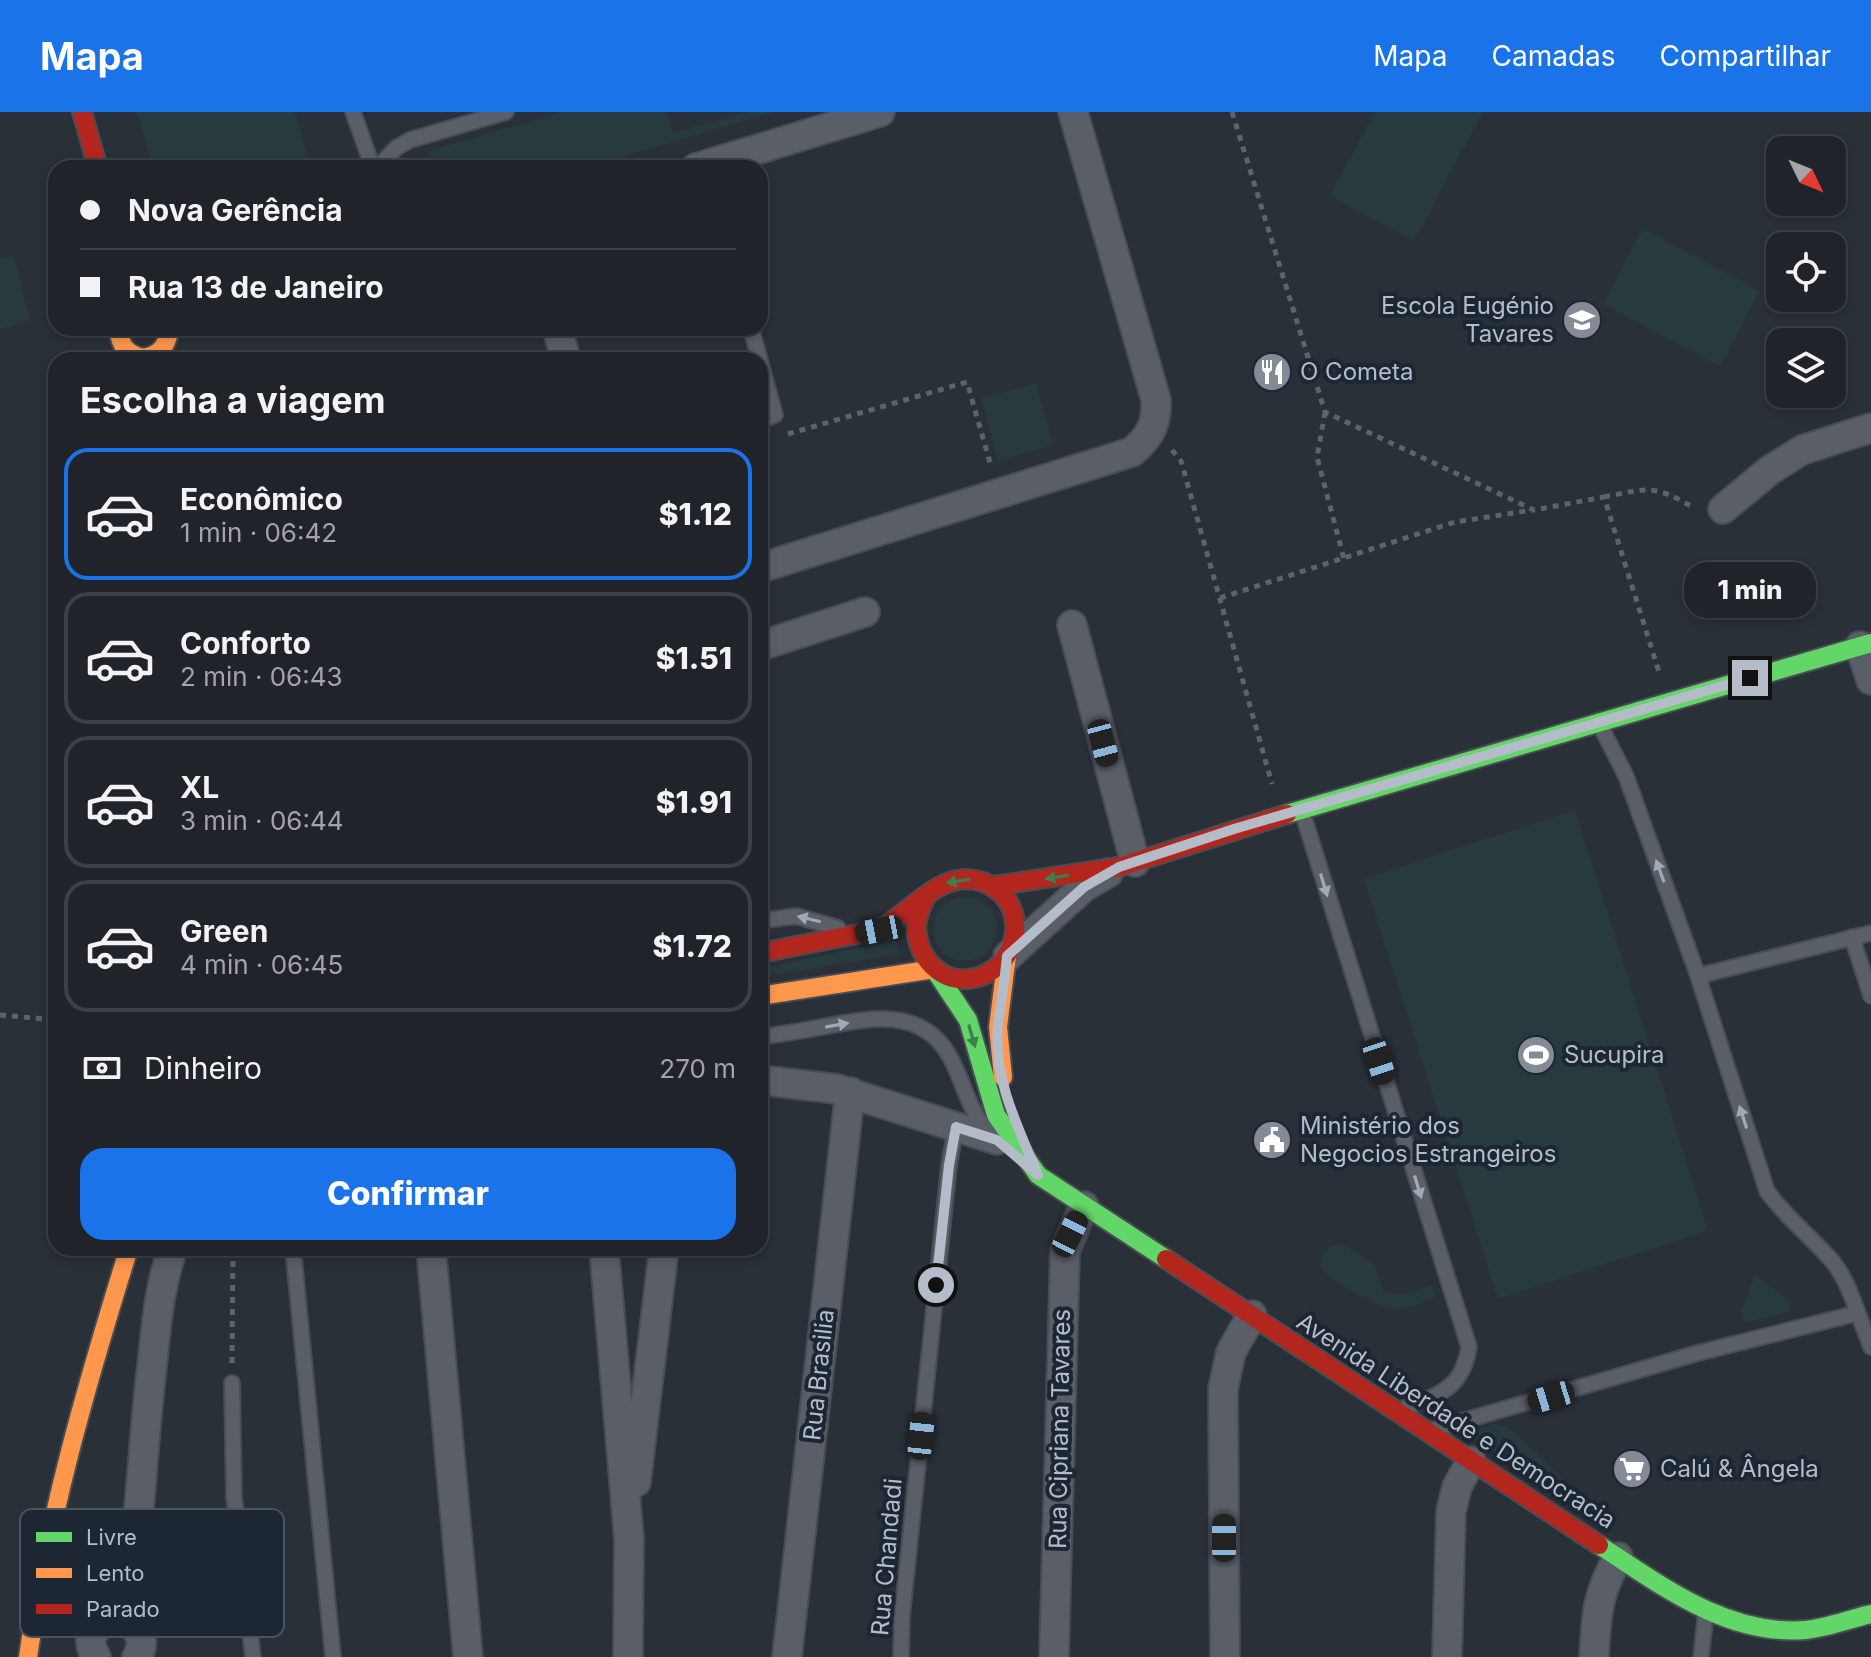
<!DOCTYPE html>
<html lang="pt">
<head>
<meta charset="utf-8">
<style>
  :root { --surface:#20242a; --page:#282c32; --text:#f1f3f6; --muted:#a2a4a8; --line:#3d4147; --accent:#1a73e8 }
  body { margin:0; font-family:Inter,sans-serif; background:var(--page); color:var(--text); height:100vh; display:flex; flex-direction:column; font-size:30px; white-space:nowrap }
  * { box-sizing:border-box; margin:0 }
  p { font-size:26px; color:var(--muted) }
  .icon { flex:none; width:44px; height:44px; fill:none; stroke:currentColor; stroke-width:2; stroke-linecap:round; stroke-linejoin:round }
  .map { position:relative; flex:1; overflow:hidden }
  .drawer { position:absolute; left:48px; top:240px; width:720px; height:904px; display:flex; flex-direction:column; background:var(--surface); border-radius:24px; box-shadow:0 4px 12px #0003,0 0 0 2px var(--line) }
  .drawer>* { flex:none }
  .hud { position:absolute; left:48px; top:48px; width:720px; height:176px; border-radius:24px; box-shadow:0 4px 12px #0003,0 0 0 2px var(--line); display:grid; align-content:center; height:176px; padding:0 32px; background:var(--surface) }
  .needle { width:52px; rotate:133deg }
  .buttons { position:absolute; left:1766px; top:24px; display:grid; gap:16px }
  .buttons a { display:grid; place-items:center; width:80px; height:80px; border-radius:16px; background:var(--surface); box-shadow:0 4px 12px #0003,0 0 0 2px var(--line); font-size:40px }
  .end { position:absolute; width:36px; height:36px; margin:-18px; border:10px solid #b4bcc9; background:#111; box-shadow:0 0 0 4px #111 }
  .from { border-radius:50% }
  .bubble { position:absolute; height:56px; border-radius:24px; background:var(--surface); box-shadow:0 4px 12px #0003,0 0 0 2px var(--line); font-size:26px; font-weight:800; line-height:56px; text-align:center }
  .car { position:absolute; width:24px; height:48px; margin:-24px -12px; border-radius:10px; box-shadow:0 0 6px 2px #0007; background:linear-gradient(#222 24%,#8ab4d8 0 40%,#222 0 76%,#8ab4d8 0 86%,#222 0) }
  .hud b { display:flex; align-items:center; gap:28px; height:76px; font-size:30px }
  .hud b+b { border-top:2px solid var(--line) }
  .hud i { width:20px; height:20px; background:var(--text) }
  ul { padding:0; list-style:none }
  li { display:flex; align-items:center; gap:24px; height:132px; margin:0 16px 12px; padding:0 16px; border:4px solid var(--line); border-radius:24px }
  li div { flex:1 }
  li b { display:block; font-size:30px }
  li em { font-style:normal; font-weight:800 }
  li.selected { border-color:var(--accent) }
  li>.icon { width:72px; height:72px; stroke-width:1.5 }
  h2 { padding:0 32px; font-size:36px; line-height:96px }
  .pay { display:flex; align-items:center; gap:20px; height:88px; padding:0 32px; font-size:30px }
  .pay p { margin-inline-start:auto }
  .cta { display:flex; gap:16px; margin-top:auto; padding:16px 32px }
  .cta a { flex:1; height:92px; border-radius:24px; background:var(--accent); color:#fff; font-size:32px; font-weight:800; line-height:92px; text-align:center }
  header { display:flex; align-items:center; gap:48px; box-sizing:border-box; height:112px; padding:0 40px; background:var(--accent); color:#fff }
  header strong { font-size:38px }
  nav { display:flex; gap:44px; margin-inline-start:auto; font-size:28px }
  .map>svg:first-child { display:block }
</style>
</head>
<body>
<header>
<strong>Mapa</strong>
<nav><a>Mapa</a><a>Camadas</a><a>Compartilhar</a></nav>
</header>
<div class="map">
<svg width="1871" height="1545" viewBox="0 0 1871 1545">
  <rect width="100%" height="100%" fill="#2a3038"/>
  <!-- green -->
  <path fill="#273a3e" d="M137,0h158l16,56h-158z
    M563,0h104l6,21 75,-21h26l-190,56h-152l-4,-17z
    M1375,0h108l-69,129 -84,-45z
    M1643,117l117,62 -40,75 -117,-62z
    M14,144l16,65 -30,8v-70z
    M1036,271l17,62 -55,16 -17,-62z
    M1575,698l133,420 -210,69 -134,-420z
    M933 817a32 32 0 1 1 64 0a32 32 0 1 1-64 0Z
    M896,828l4,14 -140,23v-8z
    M1341,1132l30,18 5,6 6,21c18,11 31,3 49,-4l5,12c-13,5 -29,14 -42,12 -12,-1 -66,-29 -72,-40 -2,-4 -1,-8 0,-12 3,-10 10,-12 19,-13z
    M1755,1163l36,27 -3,10 -36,9 -6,1 -4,-3 -1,-8z
    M1494,1312l12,2 9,7 64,62 4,14 -111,-71 10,-11z"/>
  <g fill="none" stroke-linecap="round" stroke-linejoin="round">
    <defs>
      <path id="lane" d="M353,0l20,56
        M377,56l19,-20 14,-8 96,-28
        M751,216l24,87 -15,6
        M1600,613l26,51 72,200 69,215c19,27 45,46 66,71 12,15 18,33 25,51
        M1302,699l167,536c-7,43 -30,47 -66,62
        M760,809l36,-5 42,12
        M1852,825l19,59
        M1698,864l173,-43
        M760,925c21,-3 41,-6 62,-10 44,-8 95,-21 125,25 16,25 19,54 39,77
        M293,1136l40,409
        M232,1271l2,113 19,161
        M1435,1317l263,-76 160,-40 13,34
        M901,1545l1,-41 47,-451 7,-38
        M1701,1545l5,-45"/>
      <path id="street" d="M696,56l184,-56
        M557,216l9,32
        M1723,397l47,-39 32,-20 69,-22
        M760,456l372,-116c18,-15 25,-28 24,-52l-83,-288
        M1072,513l63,237
        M760,534l105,-34
        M1860,534l11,34
        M1008,844l76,-69 24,-14
        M760,968l77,9 160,51
        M431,1136l37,409
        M604,1136l25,291 -1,118
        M636,1370l28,-234
        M96,1545c-18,-31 16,-34 29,-52
        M137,1545c15,-24 -14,-33 -11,-56 1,-8 4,-16 5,-24 10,-66 12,-135 20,-202 5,-43 7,-86 22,-127
        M787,1545l63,-565
        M1054,1545l11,-406 19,-45
        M1225,1545l-2,-268 8,-37 21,-37
        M1447,1545l4,-146 6,-24 14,-26
        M1594,1545c3,-45 2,-59 24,-100"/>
      <path id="fast" d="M1287,702l584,-171
        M934,857l34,51 28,95 42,60 128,84
        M1599,1433c63,41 128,91 206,85 23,-2 44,-11 66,-16"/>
      <path id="slow" d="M118,216c2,17 8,26 25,30 18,-3 24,-13 27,-30
        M760,884l174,-27
        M1003,965l-5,-50 9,-71
        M28,1545c20,-140 59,-274 101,-409"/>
      <path id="jam" d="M82,0l16,56
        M994,774l125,-19 168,-53
        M760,841l117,-23c35,-16 63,-63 106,-48 10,4 18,10 24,18 21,32 -1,75 -38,79 -33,4 -57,-29 -52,-60 2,-8 6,-16 9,-23
        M1166,1147l433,286"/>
    </defs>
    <!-- lane casing -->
    <use href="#lane" stroke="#484c53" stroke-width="18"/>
    <!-- street casing -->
    <use href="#street" stroke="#484c53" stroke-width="32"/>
    <!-- fast casing -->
    <use href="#fast" stroke="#484c53" stroke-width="22"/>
    <!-- slow casing -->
    <use href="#slow" stroke="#484c53" stroke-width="22"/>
    <!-- jam casing -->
    <use href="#jam" stroke="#484c53" stroke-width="22"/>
    <!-- path -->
    <path stroke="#5d636a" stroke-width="5" stroke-dasharray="6 6" stroke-linecap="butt" d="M1232,0l93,300 209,98 70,-13 55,175
      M1325,300l-8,45 27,102
      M788,322l179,-52 24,84
      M1172,338l9,11 91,323
      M1604,385c45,-9 49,-13 90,11
      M1220,486l235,-76 78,-12
      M0,903l56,5
      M232,1251l1,-115"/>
    <!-- lane -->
    <use href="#lane" stroke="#5a5e66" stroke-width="14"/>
    <!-- street -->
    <use href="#street" stroke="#5a5e66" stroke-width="28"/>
    <!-- fast -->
    <use href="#fast" stroke="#63d668" stroke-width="18"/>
    <!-- slow -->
    <use href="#slow" stroke="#ff974d" stroke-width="18"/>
    <!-- jam -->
    <use href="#jam" stroke="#b3261e" stroke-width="18"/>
  </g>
  <!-- one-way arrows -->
  <defs><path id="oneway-solid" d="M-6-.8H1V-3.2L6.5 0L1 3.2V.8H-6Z" transform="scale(2)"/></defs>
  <g fill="#a2a9b5">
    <use href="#oneway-solid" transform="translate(1660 759) rotate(-110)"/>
    <use href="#oneway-solid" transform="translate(1324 773) rotate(73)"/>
    <use href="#oneway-solid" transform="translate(809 807) rotate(-167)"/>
    <use href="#oneway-solid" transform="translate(837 913) rotate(-10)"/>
    <use href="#oneway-solid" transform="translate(1743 1005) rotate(-108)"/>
    <use href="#oneway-solid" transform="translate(1418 1075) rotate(73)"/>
  </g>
  <g fill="#407e4e">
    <use href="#oneway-solid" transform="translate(1057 765) rotate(171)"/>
    <use href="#oneway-solid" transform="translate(958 769) rotate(171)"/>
    <use href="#oneway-solid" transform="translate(972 924) rotate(74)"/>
  </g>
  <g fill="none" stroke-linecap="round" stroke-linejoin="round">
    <!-- route -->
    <path stroke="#b4bcc9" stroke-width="10" d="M936,1173l13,-120 7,-38 41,13 41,35c-20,-48 -45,-96 -40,-150 3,-23 7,-46 9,-69l77,-69 35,-20 115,-38 516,-151"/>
  </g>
  <!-- icons -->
  <defs>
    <symbol id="school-disc" viewBox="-11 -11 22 22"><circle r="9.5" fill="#848b96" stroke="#1d2633"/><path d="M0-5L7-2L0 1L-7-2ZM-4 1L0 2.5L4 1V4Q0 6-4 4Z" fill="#fff"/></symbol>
    <symbol id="restaurant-disc" viewBox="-11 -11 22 22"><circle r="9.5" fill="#848b96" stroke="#1d2633"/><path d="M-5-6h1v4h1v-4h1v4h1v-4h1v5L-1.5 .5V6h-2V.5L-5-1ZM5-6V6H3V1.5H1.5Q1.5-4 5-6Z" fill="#fff"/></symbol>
    <symbol id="stadium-disc" viewBox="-11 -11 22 22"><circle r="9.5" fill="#848b96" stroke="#1d2633"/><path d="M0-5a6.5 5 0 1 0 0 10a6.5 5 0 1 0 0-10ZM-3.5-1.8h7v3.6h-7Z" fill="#fff"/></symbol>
    <symbol id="civic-disc" viewBox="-11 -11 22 22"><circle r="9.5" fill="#848b96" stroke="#1d2633"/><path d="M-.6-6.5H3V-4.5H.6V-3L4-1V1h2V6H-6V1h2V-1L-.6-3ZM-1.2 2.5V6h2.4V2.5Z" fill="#fff"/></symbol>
    <symbol id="supermarket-disc" viewBox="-11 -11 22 22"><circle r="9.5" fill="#848b96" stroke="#1d2633"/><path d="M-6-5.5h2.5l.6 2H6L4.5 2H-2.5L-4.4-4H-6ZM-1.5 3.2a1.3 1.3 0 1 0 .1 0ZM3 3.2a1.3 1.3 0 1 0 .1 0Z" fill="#fff"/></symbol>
  </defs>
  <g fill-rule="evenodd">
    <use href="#school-disc" x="1560" y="186" width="44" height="44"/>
    <use href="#restaurant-disc" x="1250" y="238" width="44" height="44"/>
    <use href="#stadium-disc" x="1514" y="921" width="44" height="44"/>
    <use href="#civic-disc" x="1250" y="1006" width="44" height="44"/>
    <use href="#supermarket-disc" x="1610" y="1335" width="44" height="44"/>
  </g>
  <g text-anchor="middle" stroke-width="8" stroke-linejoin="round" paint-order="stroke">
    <!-- poi labels -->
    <g font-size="24" fill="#b4bcc9" stroke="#1d2633" text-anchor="start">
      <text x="1554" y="202" text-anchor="end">Escola Eugénio<tspan x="1554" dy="28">Tavares</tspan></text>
      <text x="1300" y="268">O Cometa</text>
      <text x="1564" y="951">Sucupira</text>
      <text x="1300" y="1022">Ministério dos<tspan x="1300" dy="28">Negocios Estrangeiros</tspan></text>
      <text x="1660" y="1365">Calú &amp; Ângela</text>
    </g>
    <!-- street labels -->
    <g font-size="24" fill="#b4bcc9" stroke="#1d2633">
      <text transform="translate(819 1263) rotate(-84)" y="8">Rua Brasilia</text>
      <text transform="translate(1456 1309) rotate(33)" y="8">Avenida Liberdade e Democracia</text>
      <text transform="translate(1060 1317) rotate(-89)" y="8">Rua Cipriana Tavares</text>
      <text transform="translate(887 1445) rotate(-85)" y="8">Rua Chandadi</text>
    </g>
  </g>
  <!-- legend -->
  <rect x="20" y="1397" width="264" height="128" rx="12" fill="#1d2633" stroke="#4a5360" stroke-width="2"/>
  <rect x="36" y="1420" width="36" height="10" fill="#63d668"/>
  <rect x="36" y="1456" width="36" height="10" fill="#ff974d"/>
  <rect x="36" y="1492" width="36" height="10" fill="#b3261e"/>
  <g font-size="22" fill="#b4bcc9">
    <text x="86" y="1433">Livre</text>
    <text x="86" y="1469">Lento</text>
    <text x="86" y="1505">Parado</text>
  </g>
</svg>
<div class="buttons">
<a><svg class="needle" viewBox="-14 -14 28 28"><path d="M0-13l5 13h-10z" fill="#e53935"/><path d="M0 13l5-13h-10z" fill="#a2a4a8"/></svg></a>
<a><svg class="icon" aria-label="locate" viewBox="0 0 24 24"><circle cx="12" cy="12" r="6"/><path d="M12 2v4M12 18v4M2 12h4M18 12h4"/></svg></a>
<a><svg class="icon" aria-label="layers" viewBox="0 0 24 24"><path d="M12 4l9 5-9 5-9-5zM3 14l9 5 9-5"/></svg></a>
</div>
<i class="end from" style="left:936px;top:1173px"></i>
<i class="end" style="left:1750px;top:566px"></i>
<div class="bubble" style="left:1684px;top:450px;width:132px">1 min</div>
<i class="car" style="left:1103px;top:631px;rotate:165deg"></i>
<i class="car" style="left:879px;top:818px;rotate:259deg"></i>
<i class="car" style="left:1379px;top:949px;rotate:162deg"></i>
<i class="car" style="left:1070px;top:1122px;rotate:27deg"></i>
<i class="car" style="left:1551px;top:1285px;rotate:253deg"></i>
<i class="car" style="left:921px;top:1324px;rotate:6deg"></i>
<i class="car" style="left:1224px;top:1426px;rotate:0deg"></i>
<div class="hud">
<b><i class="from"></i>Nova Gerência</b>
<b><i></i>Rua 13 de Janeiro</b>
</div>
<section class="drawer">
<h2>Escolha a viagem</h2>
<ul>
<li class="selected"><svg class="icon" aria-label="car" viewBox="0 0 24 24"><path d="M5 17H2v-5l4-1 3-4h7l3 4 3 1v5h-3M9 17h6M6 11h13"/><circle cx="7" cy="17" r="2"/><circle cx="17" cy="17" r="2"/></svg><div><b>Econômico</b><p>1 min · 06:42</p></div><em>$1.12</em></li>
<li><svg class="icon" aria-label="car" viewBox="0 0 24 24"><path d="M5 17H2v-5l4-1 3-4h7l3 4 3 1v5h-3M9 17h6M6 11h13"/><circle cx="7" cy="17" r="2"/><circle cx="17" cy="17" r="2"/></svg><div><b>Conforto</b><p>2 min · 06:43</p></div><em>$1.51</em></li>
<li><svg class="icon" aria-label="car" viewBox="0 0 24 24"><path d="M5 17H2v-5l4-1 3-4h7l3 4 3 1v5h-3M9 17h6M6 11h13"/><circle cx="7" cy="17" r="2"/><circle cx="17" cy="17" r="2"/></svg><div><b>XL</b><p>3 min · 06:44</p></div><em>$1.91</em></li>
<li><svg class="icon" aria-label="car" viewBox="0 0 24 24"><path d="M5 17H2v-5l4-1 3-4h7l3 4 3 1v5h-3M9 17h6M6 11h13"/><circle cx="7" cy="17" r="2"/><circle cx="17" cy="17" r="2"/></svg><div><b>Green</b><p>4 min · 06:45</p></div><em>$1.72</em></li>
</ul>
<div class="pay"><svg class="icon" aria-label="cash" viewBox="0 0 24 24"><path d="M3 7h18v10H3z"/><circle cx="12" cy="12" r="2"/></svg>Dinheiro<p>270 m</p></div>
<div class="cta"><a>Confirmar</a></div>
</section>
</div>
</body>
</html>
